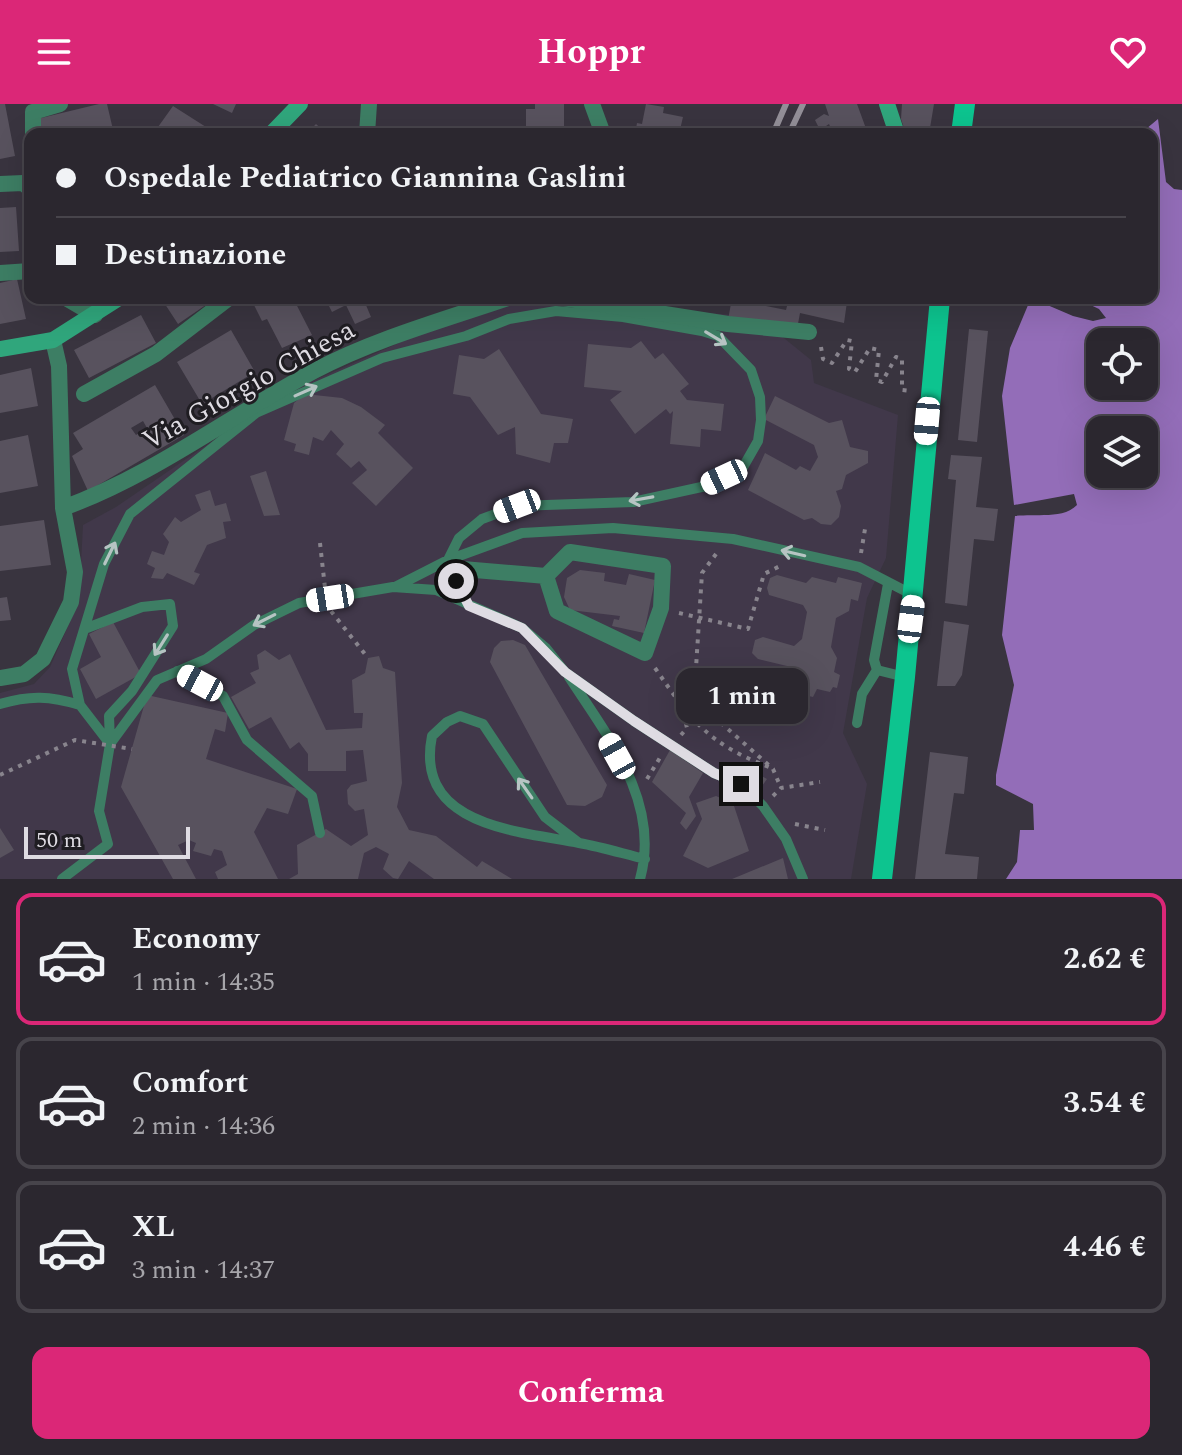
<!DOCTYPE html>
<html lang="it">
<head>
<meta charset="utf-8">
<style>
  :root { --surface:#2b272f; --page:#332f37; --text:#f1f3f6; --muted:#a6a5aa; --line:#47444b; --accent:#db2777 }
  body { margin:0; font-family:Spectral,serif; background:var(--page); color:var(--text); height:100vh; display:flex; flex-direction:column; font-size:30px; white-space:nowrap }
  * { box-sizing:border-box; margin:0 }
  p { font-size:26px; color:var(--muted) }
  .icon { flex:none; width:44px; height:44px; fill:none; stroke:currentColor; stroke-width:2; stroke-linecap:round; stroke-linejoin:round }
  .map { position:relative; height:775px; overflow:hidden }
  .sheet { display:flex; flex-direction:column; background:var(--surface); flex:1 }
  .sheet>* { flex:none }
  .top-card { position:absolute; left:24px; top:24px; width:1134px; height:176px; border-radius:16px; box-shadow:0 8px 32px #0002,0 0 0 2px var(--line); display:grid; align-content:center; height:176px; padding:0 32px; background:var(--surface) }
  .tools { position:absolute; left:1086px; top:224px; display:grid; gap:16px }
  .tools a { display:grid; place-items:center; width:72px; height:72px; border-radius:16px; background:var(--surface); box-shadow:0 8px 32px #0002,0 0 0 2px var(--line); font-size:40px }
  .scale { position:absolute; left:24px; bottom:20px; width:166px; box-sizing:border-box; padding-left:8px; border:4px solid #dfdce3; border-top:0; font-size:22px; line-height:28px; white-space:nowrap; color:#dfdce3; -webkit-text-stroke:6px #1f1d22; paint-order:stroke }
  .end { position:absolute; width:36px; height:36px; margin:-18px; border:10px solid #dfdce3; background:#111; box-shadow:0 0 0 4px #111 }
  .from { border-radius:50% }
  .bubble { position:absolute; height:56px; border-radius:16px; background:var(--surface); box-shadow:0 8px 32px #0002,0 0 0 2px var(--line); font-size:26px; font-weight:700; line-height:56px; text-align:center }
  .car { position:absolute; width:24px; height:48px; margin:-24px -12px; border-radius:10px; box-shadow:0 0 6px 2px #0007; background:linear-gradient(#fff 24%,#345 0 40%,#fff 0 76%,#345 0 86%,#fff 0) }
  .top-card b { display:flex; align-items:center; gap:28px; height:76px; font-size:30px }
  .top-card b+b { border-top:2px solid var(--line) }
  .top-card i { width:20px; height:20px; background:var(--text) }
  ul { padding:14px 0 0; list-style:none }
  li { display:flex; align-items:center; gap:24px; height:132px; margin:0 16px 12px; padding:0 16px; border:4px solid var(--line); border-radius:16px }
  li div { flex:1 }
  li b { display:block; font-size:30px }
  li em { font-style:normal; font-weight:700 }
  li.current { border-color:var(--accent) }
  li>.icon { width:72px; height:72px; stroke-width:1.5 }
  .cta { display:flex; gap:16px; margin-top:auto; padding:16px 32px }
  .cta a { flex:1; height:92px; border-radius:16px; background:var(--accent); color:#fff; font-size:32px; font-weight:700; line-height:92px; text-align:center }
  header { display:flex; justify-content:space-between; align-items:center; height:104px; padding:0 32px; background:var(--accent); color:#fff; font-size:36px; font-weight:700 }
  .map>svg:first-child { display:block }
</style>
</head>
<body>
<header><svg class="icon" aria-label="menu" viewBox="0 0 24 24"><path d="M4 6h16M4 12h16M4 18h16"/></svg>Hoppr<svg class="icon" aria-label="heart" viewBox="0 0 24 24"><path d="M12 20l-8-8c-3-5 5-10 8-4 3-6 11-1 8 4z"/></svg></header>
<div class="map">
<svg width="1182" height="775" viewBox="0 0 1182 775">
  <rect width="100%" height="100%" fill="#39343f"/>
  <!-- built -->
  <path fill="#41384a" d="M522,194l236,19 53,43 3,23 84,32 -12,143 -19,40 -24,135 24,51 -16,95h-851v-186l34,-9 16,-17 29,-66 4,-76 33,-18 133,-91 59,-33 134,-59z"/>
  <!-- water -->
  <path fill="#936db8" fill-rule="evenodd" d="M1158,15l8,63 8,7 8,1v689h-176l11,-17 3,-32h14l-1,-26 -37,-19v-10l18,-90 -12,-50 13,-119c20,-3 47,4 62,-11l-3,-11 -60,11 -12,-109 8,-48 21,-50 42,18 20,5 13,-3 -7,-9 -23,-11h76v-164h-12zM1100,238h44v44h-44zM1100,326h44v44h-44z"/>
  <!-- building -->
  <path fill="#58525e" fill-rule="evenodd" d="M0,0h5l10,52 -15,3z
    M99,0h8l7,30h-73l-4,-15z
    M213,0h23l-4,9z
    M535,0h29v28l-63,2v-3h25v-22h9z
    M646,0l18,3 -1,6 20,4 -4,17h-44l2,-11 5,1z
    M825,0h32l11,30h-35l-4,-10 -9,6 -5,-10 9,-6 5,2z
    M902,0h32l-5,30h-23l-5,-15z
    M173,2l44,28h-64z
    M316,20l11,10h-21z
    M16,103l3,44 -19,1v-44z
    M17,175l9,40 -26,5v-41z
    M161,194h55l-38,26z
    M257,194h36l19,37 -30,13 -15,-29 -5,2 -10,-20z
    M325,194h38l8,19 -16,7 -9,-19 -14,7z
    M732,194l36,1 -2,7 20,4 3,-12h52l6,4 -3,21 -44,-10 -3,16 -69,-9z
    M141,211l15,28 -67,35 -15,-28z
    M969,225l19,2 -11,111 -19,-2z
    M231,226l24,42 -53,32 -25,-42z
    M641,237l14,18 8,-6 26,31 -9,7 7,9 37,4 -3,27 -20,-2 -1,18 -30,-3 3,-33 -3,3 -4,-5 -31,25 -25,-34 12,-9 -38,-4 4,-43 43,4z
    M499,245l42,65 32,5 -5,24h-14l-4,20 -34,-9 -1,-27 -17,8 -28,-38 -17,-3 6,-39 25,4z
    M31,264l7,38 -38,7v-38z
    M155,281l29,50 -96,56 -16,-35 11,-7 -10,-16zM143,317l4,7 -11,7 -5,-7z
    M305,290l37,4 19,9 24,18 -7,8 35,35 -37,38 -24,-23 15,-13 -8,-9 -8,7 -15,-14 8,-10 -13,-14 -8,11 -10,-4 -4,18 -15,-4 2,-7 -12,-4 10,-37z
    M775,292l54,27 13,-3 8,27 18,4v12l-22,12 -4,14 -6,2 5,15 -2,11 -8,8 -10,-1 -9,-6 -8,2 -56,-30 17,-37 31,17 4,-4 10,5 8,-14 -4,-12 -50,-26z
    M28,331l10,51 -38,7v-52z
    M951,351l31,2 -6,50 22,2 -4,32 -20,-2 -7,67 -22,-3 11,-123 -8,-1z
    M266,367l14,44 -16,1 -14,-40z
    M210,386l5,16 11,-3 5,18 -8,1 3,16 -19,7 -13,27 6,2 -6,11 -27,-12 -4,6 -12,-1 4,-10 -8,-4 5,-13 12,4 5,-13 -6,-8 12,-17 6,5 20,-12 -6,-15z
    M44,416l7,45 -51,6v-45z
    M580,466l25,3 -1,8 22,4 3,-11 26,6 -11,53 -32,-7 2,-7 5,1 1,-4 -50,-6 -6,-13 3,-19z
    M777,471l29,8 6,-6 24,6 2,-6 24,6 -4,18 -7,-2 -2,12 -13,7 -5,29 6,11 -3,14 6,3 -3,13 -4,-1 -3,5 -13,-3 -4,8 -26,-6 3,-10 11,2 1,-4 -11,-5 -4,-8 -29,-7 -6,-6 3,-13 8,-3 31,9 8,-7 5,-27 -4,-7 -34,-10 -2,-7 3,-10z
    M7,493l4,23 -11,1v-23z
    M944,517l25,4 -7,50 -7,11h-18z
    M113,518l28,52 -45,25 -16,-30 21,-12 -12,-23z
    M513,536l12,5 82,140 -5,12 -17,9 -18,-1 -77,-143 4,-14 7,-7z
    M265,546l14,10 11,-6 36,76 36,-2 1,-15h-9l-2,-33 13,-7 3,-15 11,-2 4,12 12,4 7,111 -5,24 12,23 27,6 41,31 5,-6 30,18h-78l-25,-18 -11,18 -5,-1 -10,-9 6,-15 -13,-7 -12,6 -6,26h-69l9,-5 -1,-29 29,-16 25,17 17,-11 -4,-26 -9,2 -7,-7 -1,-14 4,-5 16,-4 -4,-31 -17,1v20h-38v-17l-9,-12 -9,7 -19,-32 -22,12 -18,-32 25,-14 -6,-10 9,-4 -2,-14z
    M147,591l81,18 -3,19 -10,-3 -9,30 91,30 -9,25 -21,-6 -13,24 24,47h-60l-3,-7 12,-7 -5,-14 -8,-2 -3,7 -18,-5 3,-8 -7,-3 -11,5 18,34h-23l-52,-92z
    M670,646l33,23 -14,24 7,19 -10,14 -6,-7 6,-10 -34,-31z
    M930,648l38,5 -4,37 -10,-1 -9,61 34,3 -2,22h-62z
    M746,663l21,12 -8,11 -19,-14z
    M716,692l17,7 16,48 -41,17 -25,-12 19,-37 -6,-16z
    M0,724l14,22 -14,8z
    M783,754l5,21h-56z"/>
  <g fill="none" stroke-linecap="round" stroke-linejoin="round">
    <!-- path -->
    <path stroke="#88848d" stroke-width="4" stroke-dasharray="4 6" stroke-linecap="butt" d="M821,243l2,12 9,4 15,-23 5,1 -3,28 6,3 15,-24 9,2 -3,30 6,2 14,-25 6,2v31l10,1
      M861,449l4,-24
      M716,450l-14,19 -6,95 15,46 62,55 8,19
      M679,509l69,16 16,-55 16,-8
      M655,564c36,52 53,76 114,99
      M681,631l6,-7 -4,-17
      M647,675l14,-23
      M773,692l8,-8 39,-6
      M795,720l30,6"/>
    <!-- lane -->
    <path stroke="#3d7e64" stroke-width="10" d="M367,29l42,1
      M450,462l18,39
      M395,483l53,-27 74,-27 91,-5 120,11 126,28 54,28
      M87,524l55,-21 28,-3 3,22 -41,65 -23,25 1,26
      M877,566l28,7
      M177,567l46,25 24,44 65,56 8,37
      M569,573c40,61 92,126 71,202
      M0,600c30,-9 50,-8 80,1
      M857,619l5,-29 15,-24 -3,-10 14,-76
      M110,640l47,-64 49,-21 48,-34 45,-22 94,-16 43,3 86,38 24,20 19,24 69,49 80,52 27,11 22,22 23,33 17,40
      M579,739l-34,-26 -62,-93 -23,-8 -13,6 -15,14c-18,90 86,95 147,107 23,4 45,11 66,16
      M62,775l46,-35 -9,-33 11,-67 -30,-39 -8,-36 32,-105 26,-50 126,-101 126,-55 84,-22 43,-17 47,-8 67,6 79,14 16,5 33,34 9,27 1,23 -3,21 -16,28 -36,17 -73,16 -116,4 -35,13 -23,19 -11,22"/>
    <!-- street -->
    <path stroke="#3d7e64" stroke-width="16" d="M592,0l11,30
      M33,30v-22l27,-8
      M367,30l2,-30
      M0,80l23,-1 7,6
      M0,169l30,-2
      M66,194l29,17
      M563,194l165,26 81,8
      M53,236l6,26 4,142
      M84,290l72,-40 73,-56
      M451,464l95,8 11,35 88,42 16,-45 2,-42 -93,-14 -24,24
      M0,574l24,-4 19,-15 28,-57 4,-30 -12,-64c89,-32 167,-92 251,-137 61,-32 129,-51 194,-73"/>
    <!-- secondary -->
    <path stroke="#30a67c" stroke-width="16" d="M887,0l10,30
      M271,30l29,-30
      M0,245l53,-9 66,-42"/>
    <!-- primary -->
    <path stroke="#0dc48f" stroke-width="20" d="M961,30l4,-30
      M882,775l23,-202 35,-379"/>
    <!-- rail -->
    <path stroke="#938f98" stroke-width="6" d="M773,30l13,-30
      M789,30l14,-30"/>
    <!-- path-bridge -->
    <path stroke="#88848d" stroke-width="4" stroke-dasharray="4 6" stroke-linecap="butt" d="M320,439l7,63 41,52
      M0,671l75,-35 57,9"/>
  </g>
  <!-- one-way arrows -->
  <defs><path id="oneway-shaft" d="M-6 0H5M1.5-3L5.5 0L1.5 3" fill="none" stroke-width="1.6" stroke-linecap="round" stroke-linejoin="round" transform="scale(2)"/></defs>
  <g stroke="#b6c4c3">
    <use href="#oneway-shaft" transform="translate(716 234) rotate(31)"/>
    <use href="#oneway-shaft" transform="translate(306 287) rotate(-24)"/>
    <use href="#oneway-shaft" transform="translate(641 395) rotate(170)"/>
    <use href="#oneway-shaft" transform="translate(110 449) rotate(-64)"/>
    <use href="#oneway-shaft" transform="translate(793 449) rotate(-167)"/>
    <use href="#oneway-shaft" transform="translate(264 516) rotate(153)"/>
    <use href="#oneway-shaft" transform="translate(161 541) rotate(122)"/>
    <use href="#oneway-shaft" transform="translate(525 684) rotate(-125)"/>
  </g>
  <g fill="none" stroke-linecap="round" stroke-linejoin="round">
    <!-- route -->
    <path stroke="#dfdce3" stroke-width="10" d="M456,477l13,25 53,22 43,44 69,49 80,52 27,11"/>
  </g>
  <g text-anchor="middle" stroke-width="6" stroke-linejoin="round" paint-order="stroke">
    <!-- street labels -->
    <g font-size="28" fill="#dfdce3" stroke="#1f1d22">
      <text transform="translate(248 280) rotate(-29)" y="10">Via Giorgio Chiesa</text>
    </g>
  </g>
</svg>
<div class="tools">
<a><svg class="icon" aria-label="locate" viewBox="0 0 24 24"><circle cx="12" cy="12" r="6"/><path d="M12 2v4M12 18v4M2 12h4M18 12h4"/></svg></a>
<a><svg class="icon" aria-label="layers" viewBox="0 0 24 24"><path d="M12 4l9 5-9 5-9-5zM3 14l9 5 9-5"/></svg></a>
</div>
<div class="scale">50 m</div>
<i class="end from" style="left:456px;top:477px"></i>
<i class="end" style="left:741px;top:680px"></i>
<div class="bubble" style="left:676px;top:564px;width:132px">1 min</div>
<i class="car" style="left:927px;top:317px;rotate:185deg"></i>
<i class="car" style="left:724px;top:373px;rotate:245deg"></i>
<i class="car" style="left:517px;top:402px;rotate:249deg"></i>
<i class="car" style="left:330px;top:494px;rotate:261deg"></i>
<i class="car" style="left:911px;top:515px;rotate:7deg"></i>
<i class="car" style="left:200px;top:579px;rotate:298deg"></i>
<i class="car" style="left:617px;top:652px;rotate:331deg"></i>
<div class="top-card">
<b><i class="from"></i>Ospedale Pediatrico Giannina Gaslini</b>
<b><i></i>Destinazione</b>
</div>
</div>
<section class="sheet">
<ul>
<li class="current"><svg class="icon" aria-label="car" viewBox="0 0 24 24"><path d="M5 17H2v-5l4-1 3-4h7l3 4 3 1v5h-3M9 17h6M6 11h13"/><circle cx="7" cy="17" r="2"/><circle cx="17" cy="17" r="2"/></svg><div><b>Economy</b><p>1 min · 14:35</p></div><em>2.62 €</em></li>
<li><svg class="icon" aria-label="car" viewBox="0 0 24 24"><path d="M5 17H2v-5l4-1 3-4h7l3 4 3 1v5h-3M9 17h6M6 11h13"/><circle cx="7" cy="17" r="2"/><circle cx="17" cy="17" r="2"/></svg><div><b>Comfort</b><p>2 min · 14:36</p></div><em>3.54 €</em></li>
<li><svg class="icon" aria-label="car" viewBox="0 0 24 24"><path d="M5 17H2v-5l4-1 3-4h7l3 4 3 1v5h-3M9 17h6M6 11h13"/><circle cx="7" cy="17" r="2"/><circle cx="17" cy="17" r="2"/></svg><div><b>XL</b><p>3 min · 14:37</p></div><em>4.46 €</em></li>
</ul>
<div class="cta"><a>Conferma</a></div>
</section>
</body>
</html>
